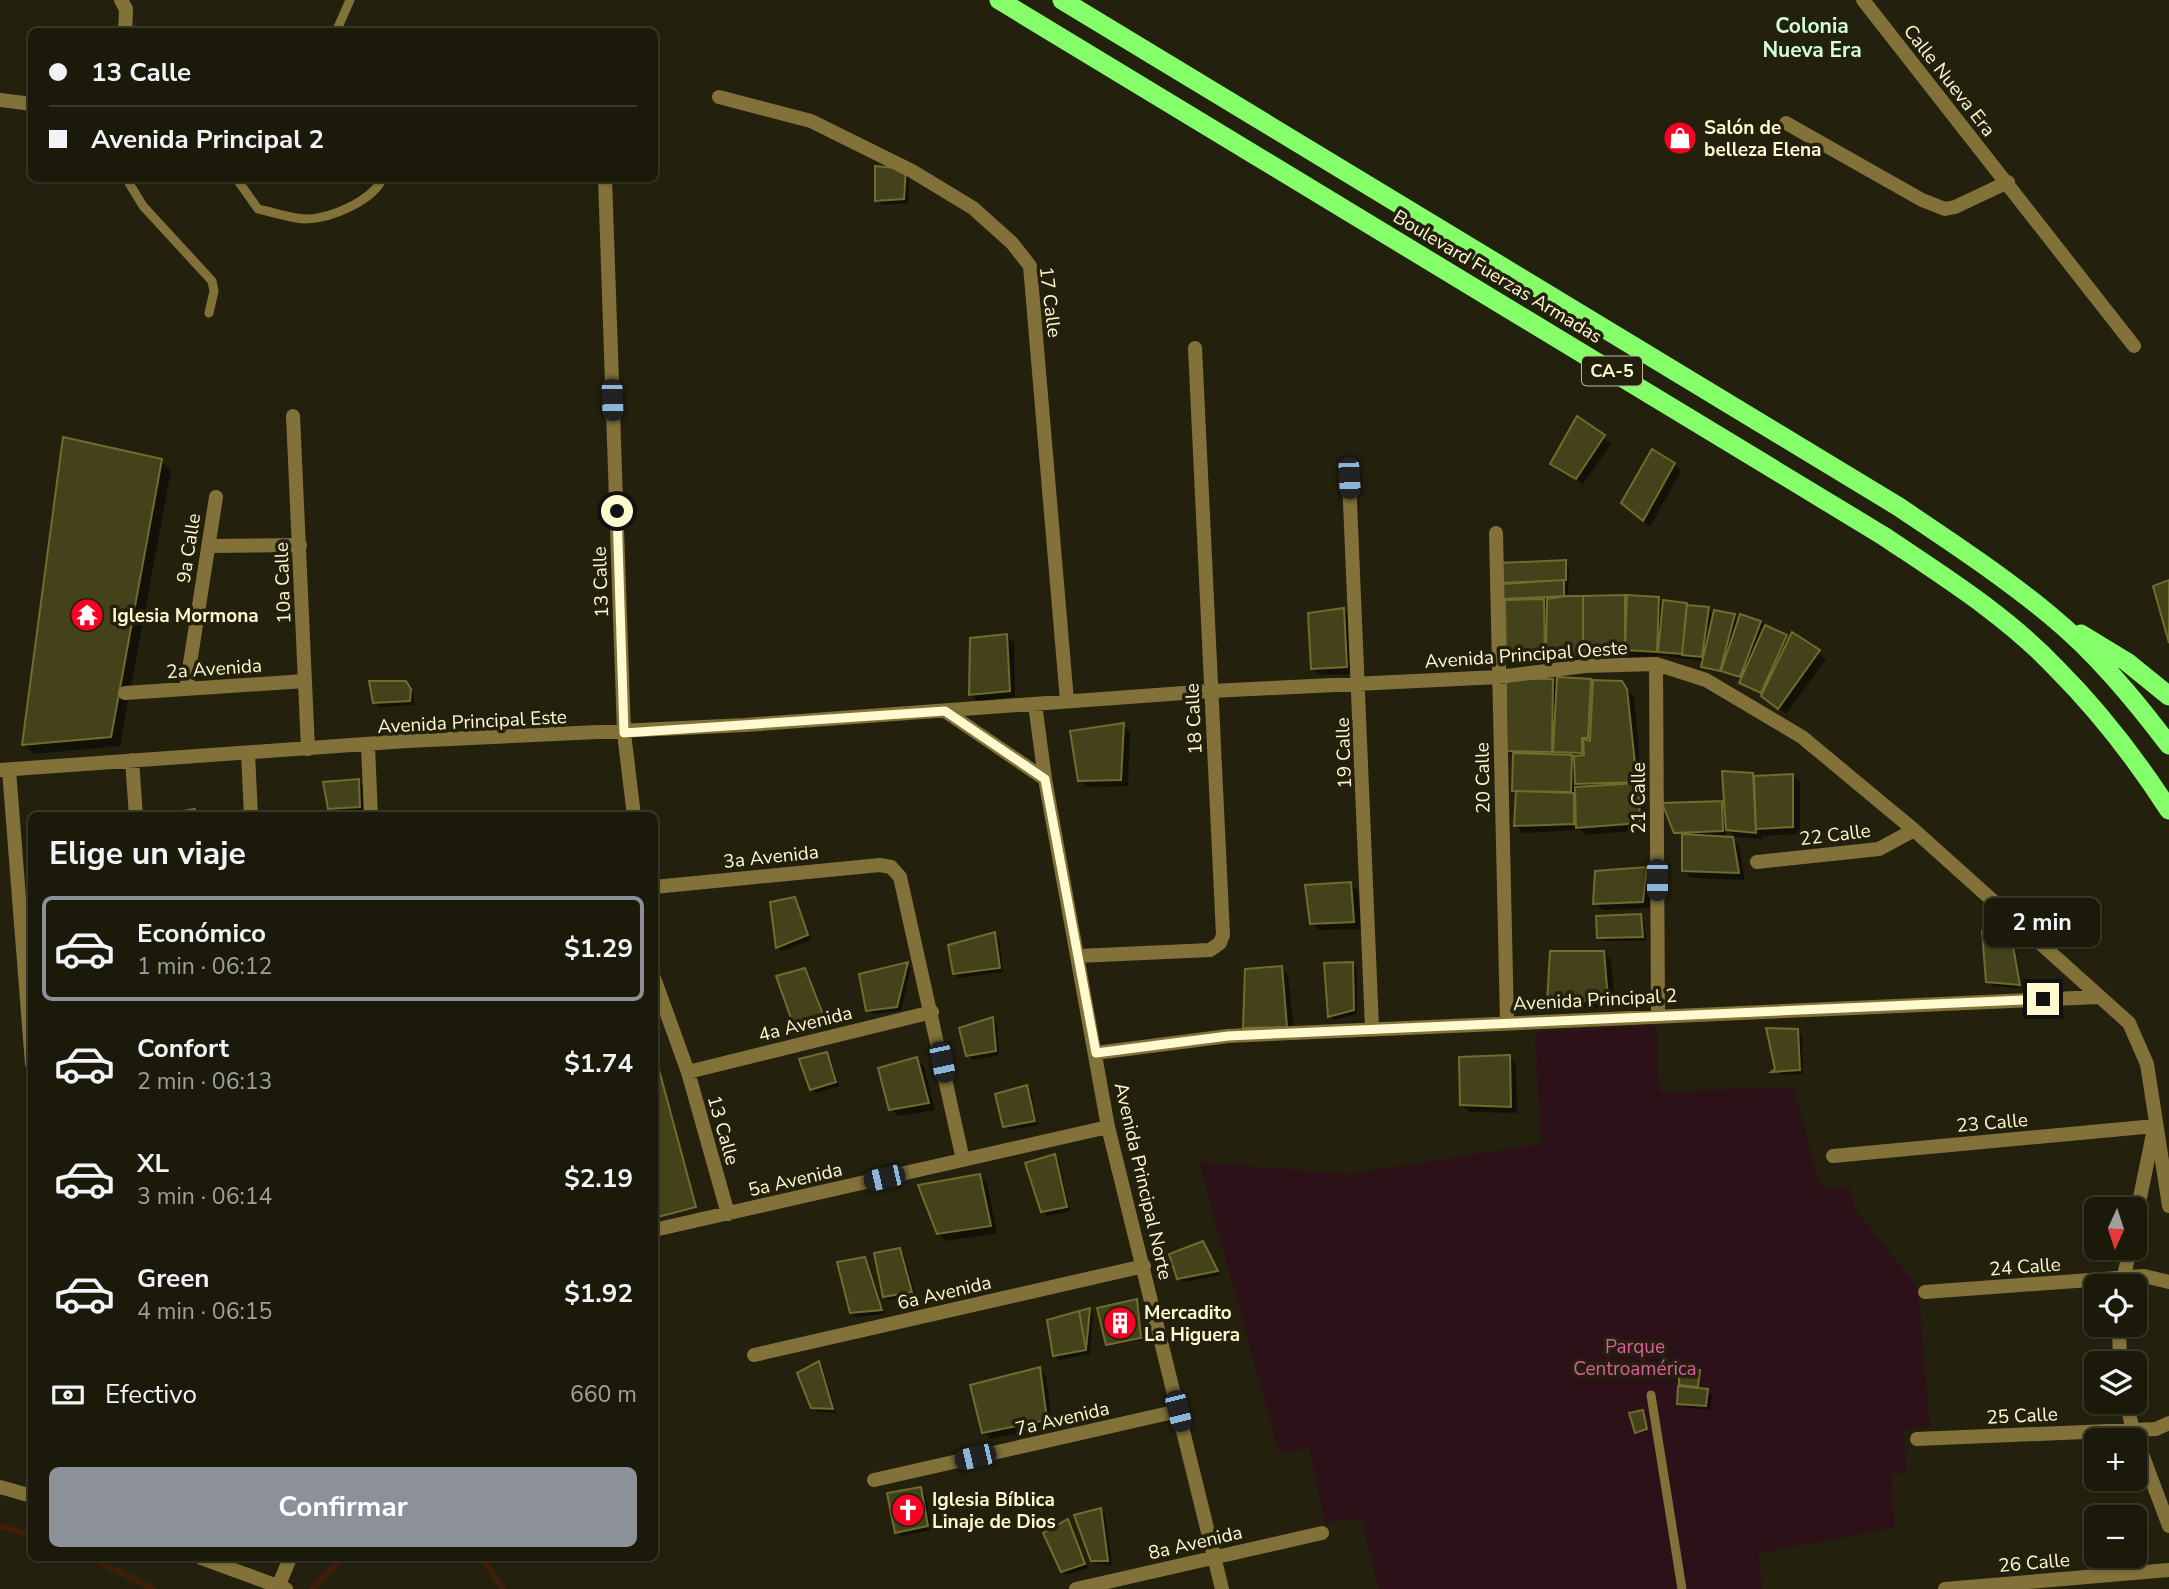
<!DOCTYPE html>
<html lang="es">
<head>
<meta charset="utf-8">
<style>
  :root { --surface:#1a190a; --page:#232213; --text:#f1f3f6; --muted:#9fa09c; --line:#38382b; --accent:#8c9099 }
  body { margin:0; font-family:"Nunito Sans",sans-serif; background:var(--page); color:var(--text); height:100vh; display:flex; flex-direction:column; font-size:26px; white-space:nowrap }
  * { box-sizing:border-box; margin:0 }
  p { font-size:23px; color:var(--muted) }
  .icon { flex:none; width:38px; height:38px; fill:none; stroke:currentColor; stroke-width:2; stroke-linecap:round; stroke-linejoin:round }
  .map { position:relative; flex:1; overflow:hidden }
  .panel { position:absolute; left:28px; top:812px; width:630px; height:749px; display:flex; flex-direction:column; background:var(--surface); border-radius:10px; box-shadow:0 2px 5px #0004,0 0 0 2px var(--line) }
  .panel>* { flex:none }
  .hud { position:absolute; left:28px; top:28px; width:630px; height:154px; border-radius:10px; box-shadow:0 2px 5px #0004,0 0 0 2px var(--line); display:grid; align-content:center; height:154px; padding:0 21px; background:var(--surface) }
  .needle { width:46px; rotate:183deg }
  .buttons { position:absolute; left:2084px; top:1197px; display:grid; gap:14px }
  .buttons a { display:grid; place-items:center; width:63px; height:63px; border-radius:10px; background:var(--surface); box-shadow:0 2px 5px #0004,0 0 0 2px var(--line); font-size:35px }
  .end { position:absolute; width:32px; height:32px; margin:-16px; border:9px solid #fff9cf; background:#111; box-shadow:0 0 0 4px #111 }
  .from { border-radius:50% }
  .bubble { position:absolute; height:49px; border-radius:10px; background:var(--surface); box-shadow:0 2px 5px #0004,0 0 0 2px var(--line); font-size:23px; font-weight:700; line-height:49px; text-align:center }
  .car { position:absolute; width:21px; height:42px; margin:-21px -10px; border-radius:9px; box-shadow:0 0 5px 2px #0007; background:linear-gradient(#222 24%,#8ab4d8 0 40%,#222 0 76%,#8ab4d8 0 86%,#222 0) }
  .hud b { display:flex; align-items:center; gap:24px; height:66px; font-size:26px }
  .hud b+b { border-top:2px solid var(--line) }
  .hud i { width:18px; height:18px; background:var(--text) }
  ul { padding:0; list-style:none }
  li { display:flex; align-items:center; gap:21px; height:105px; margin:0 14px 10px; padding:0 7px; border:4px solid transparent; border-radius:10px }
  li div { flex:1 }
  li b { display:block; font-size:26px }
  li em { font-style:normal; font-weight:700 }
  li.current { border-color:var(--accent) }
  li>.icon { width:63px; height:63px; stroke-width:1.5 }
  h2 { padding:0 21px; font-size:32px; line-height:84px }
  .pay { display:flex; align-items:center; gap:18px; height:77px; padding:0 21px; font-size:26px }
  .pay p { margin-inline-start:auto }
  .cta { display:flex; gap:14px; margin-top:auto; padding:14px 21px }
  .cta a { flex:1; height:80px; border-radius:10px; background:var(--accent); color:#fff; font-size:28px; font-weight:700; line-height:80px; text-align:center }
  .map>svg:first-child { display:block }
</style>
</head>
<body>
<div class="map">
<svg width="2169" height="1589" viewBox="0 0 2169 1589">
  <rect width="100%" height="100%" fill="#23210e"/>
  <!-- green -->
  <path fill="#2d1119" d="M1657,1025l2,67 134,-5 28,100h30l3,21 64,80 12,140 -27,2 4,43 -15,2 2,53 -135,25 3,36h-383l-18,-71 -36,5 -16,-75 -30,5 -80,-291 149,12 193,-30 -6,-112z"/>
  <!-- shadow -->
  <path fill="#0007" d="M877,168l32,8 -1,27 -27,2 -4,-5z
    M1578,418l33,26 -28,40 -31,-20z
    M161,461l10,10 -51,275 -86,8 -10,-9z
    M1674,464l7,7 -31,56 -20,-17z
    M1565,562l4,4 -1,34 57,-3 4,5 29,-4 6,6 44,4 6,6 20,2 6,5 20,1 30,18 3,-5 33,24 -40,55 -22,-19 -19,-8 -3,-7 -17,-8 -17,-1 -5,-5 1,-5 -41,-5 -32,1v5l-76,-1 -4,-4 1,6 -37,1 -7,-7 -1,-56 -6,-36z
    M1344,610l7,7 2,57 -33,1 -7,-7z
    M1007,636l7,7 1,54 -37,5 -7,-8z
    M1590,680l4,5 28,-2 12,15 12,132 -61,5 -4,-5 -58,3 -7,-7 2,-32 -4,-4 1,-32 -8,-7 45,-70 6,6z
    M410,688l4,7v10l-35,2 -4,-5z
    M1123,725l7,7 -2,54 -41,1 -7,-7z
    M1752,775l3,3 37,-3 8,7v52l-38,2v3l-27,-2 -9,-9v10h6l7,8 6,34 -54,-2 -8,-8 1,-33 -8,-5 45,-29 5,5z
    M359,781l4,5v25l-29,2 -4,-5z
    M1647,869l7,7 -4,32 -48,2 -7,-7z
    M1350,884l8,7 3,38 -42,1 -8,-7z
    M794,899l17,41 -29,11 -5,-4z
    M1640,916l4,5 2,20h-43l-4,-4z
    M2009,931l2,2h-2l10,55 -26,-2 -5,-5z
    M995,933l4,5 4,34 -44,6 -5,-5z
    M2012,934l1,1 10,53h-1z
    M1603,952l8,8 4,47 -59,2 -7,-7z
    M907,964l4,4 -10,43 -28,3 -5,-4z
    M1353,964l4,4v46l-23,6 -5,-4z
    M1281,968l7,7 6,58 -42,2 -7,-7z
    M804,970l5,4 20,52 -30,2 -5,-5z
    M993,1019l4,4 2,32 -26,5 -5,-4z
    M1797,1030l5,5 1,39 -21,1 -5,-4z
    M654,1051l43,157 -43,11z
    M826,1054l5,4 8,28 -23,7 -4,-4z
    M1509,1057l7,7 1,49 -48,-1 -7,-7z
    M917,1059l7,7 11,44 -37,6 -7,-7z
    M1026,1087l5,5 7,33 -29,5 -4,-4z
    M1055,1156l4,5 11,50 -23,5 -4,-5z
    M980,1176l7,7 10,50 -51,8 -8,-8z
    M1203,1243l18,32 -38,7 -5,-4z
    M900,1250l4,4 12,42 -27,4 -5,-4z
    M864,1259l5,5 16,50 -29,3 -5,-4z
    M1137,1301l5,39 -33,6 -2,-2z
    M1089,1310l4,5 -3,39 -31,6 -4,-4z
    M818,1363l5,4 13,46 -19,-1 -4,-5z
    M1039,1369l7,7 7,51 -62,12 -8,-7z
    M1699,1372v18l13,5 -2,15 -27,-3 -5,-4 8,-14 -5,-5z
    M1643,1412l5,19 -10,3 -1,-2z
    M920,1488l5,5 7,37 -31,6 -5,-4z
    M1100,1510l5,4 7,51 -15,-1 -5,-4z
    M1068,1521l20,47 -21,7 -5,-4z"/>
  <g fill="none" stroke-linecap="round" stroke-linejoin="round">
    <!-- stream -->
    <path stroke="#401f09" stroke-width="6" d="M0,1526l32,9
      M92,1558l61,31
      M482,1558l21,31
      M312,1589l31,-31"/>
  </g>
  <!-- building -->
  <path fill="#44421a" stroke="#706c2c" stroke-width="2" d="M875,166l31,3 -2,30 -29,2z
    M1577,416l28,19 -29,44 -26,-15z
    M63,437l99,22 -51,278 -89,8z
    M1652,449l23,14 -32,58 -22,-18z
    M1566,560v20l-66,3 -1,-20z
    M1564,580v16l-61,3 -1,-15z
    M2169,580v63l-16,-57z
    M1625,595v60h-42v-59z
    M1627,595l32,2 -2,55 -32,-2z
    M1566,596h17v59h-37l1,-56z
    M1544,599l1,58h-39l-1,-57z
    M1663,600l24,3 -5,51 -24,-2z
    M1687,605l22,2 -7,50 -20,-2z
    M1344,608l3,59 -36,2 -3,-56z
    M1714,610l21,4 -15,57 -19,-4z
    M1740,614l21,7 -21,56 -19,-6z
    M1765,625l22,10 -26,58 -22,-10z
    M1792,632l28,18 -42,59 -17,-13z
    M1007,634l3,57 -41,4 1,-57z
    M1557,677l34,2 -3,59h-6v15l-29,-1z
    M1511,679h42l-1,73 -46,-1v-68z
    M1593,680l29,1 5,8 10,93 -62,2 -1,-28 10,-1 -1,-16 7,2z
    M369,681h37l5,8 -1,12 -37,2z
    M1124,723l-3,57 -43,1 -8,-50z
    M1513,753l59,2 -1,37 -59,-1z
    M1722,771l31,2 3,60 -30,-3z
    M1793,774v53l-37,2 -2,-53z
    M359,779l1,28 -32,2 -5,-27z
    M1639,783l1,40 -64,5 -1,-41z
    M1516,791l58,2v31l-60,2z
    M1722,801l1,30 -49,2 -12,-30z
    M195,809l1,7h-33v-2z
    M1682,834l51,3 6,36 -57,-2z
    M1647,867l-4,35 -50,2 2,-33z
    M1351,882l3,40 -44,2 -5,-39z
    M795,897l13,38 -32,13 -6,-46z
    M1641,914l2,23 -46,1 -1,-22z
    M2010,929l10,56 -34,-3 -4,-51z
    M995,932l5,36 -47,6 -5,-29z
    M1550,951h54l4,49 -61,3z
    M908,962l-11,45 -31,4 -7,-37z
    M1353,962l1,48 -26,7 -4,-54z
    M1282,966l5,61 -44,1 2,-59z
    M805,968l21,54 -33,2 -17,-48z
    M993,1017l3,34 -30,5 -7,-28z
    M1766,1028l32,1 2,41 -29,2 4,-3z
    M654,1051l42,156 -42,11z
    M827,1052l9,30 -26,8 -11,-31z
    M1510,1055l1,52 -51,-2 -1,-48z
    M917,1057l12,46 -40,7 -11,-42z
    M1027,1085l8,36 -32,6 -8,-33z
    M1055,1154l12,53 -26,5 -16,-49z
    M980,1174l11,52 -54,8 -19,-49z
    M1203,1241l15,30 -41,8 -8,-25z
    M900,1248l12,44 -29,5 -9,-44z
    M865,1257l17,53 -32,3 -13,-51z
    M1137,1299l4,39 -35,7 -9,-37z
    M1090,1308l-4,42 -33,6 -6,-36z
    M1079,1311l7,39 -33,6 -6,-36z
    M819,1361l14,48 -22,-1 -14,-35z
    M1040,1367l7,53 -65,13 -12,-48z
    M1679,1370h21l-2,17 -19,-2z
    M1678,1386l30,3 -2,17 -29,-2z
    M1643,1410l4,19 -12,4 -6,-20z
    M921,1487l7,39 -33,7 -8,-40z
    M1101,1508l7,53h-17l-17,-46z
    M1068,1519l17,45 -24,8 -18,-39z"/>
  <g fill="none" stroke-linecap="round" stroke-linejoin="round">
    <!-- service -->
    <path stroke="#827239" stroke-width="9" d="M336,32l14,-32
      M126,178l17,28 69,75 2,10 -5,22
      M236,178l22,31c15,3 33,10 49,10 25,-1 65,-18 76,-41
      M1651,1395l31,194"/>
    <!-- minor -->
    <path stroke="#827239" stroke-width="14" d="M121,0l5,9 -1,23
      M1863,0l271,346
      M719,97l92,24 101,50 61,37 39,35 18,23 37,435
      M0,100l32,4
      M1786,123l136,77 23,9 10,-2 53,-25
      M605,178l19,555 10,83
      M293,416l15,333
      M1349,478l23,550
      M1496,533l11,489
      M208,546l92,-1
      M1656,664l2,351
      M186,689l30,-192
      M125,693l180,-12
      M1035,704l10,75
      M945,711l100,68 63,348 114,462
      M368,746l3,70
      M248,753l3,63
      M132,760l4,56
      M0,770l407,-29 338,-16 466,-34 287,-14 87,-11 71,-2 50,16 96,57 112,93 215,193 18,41 22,142
      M9,770l23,294
      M1757,862l122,-13 35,-19
      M654,887l226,-22 11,2 9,10 63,283
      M1078,956l132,-6 10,-7 3,-8 -28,-587
      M654,978l34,94 40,142
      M1096,1053l132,-17 870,-39
      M688,1072l244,-60
      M1833,1156l322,-30
      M2135,1222l18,-88
      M654,1230l454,-103
      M2122,1286l8,-38
      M1925,1292l219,-16 25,6
      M2119,1325l1,38
      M754,1355l390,-89
      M2126,1402l7,28 36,96
      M1917,1439l239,-10 13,-6
      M874,1480l304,-69
      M0,1487l32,9
      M201,1558l85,31
      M278,1587l12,-29
      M1076,1589l246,-56
      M1945,1589l224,-19"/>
    <!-- trunk -->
    <path stroke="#84ff69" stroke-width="19" d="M999,0l883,535c61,41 124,80 174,133 43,43 80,91 113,142
      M1062,0l837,507c52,35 104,69 152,109 45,37 83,83 118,129
      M2081,634l46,28 42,34"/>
  </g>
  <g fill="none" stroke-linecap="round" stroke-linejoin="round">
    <!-- route -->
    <path stroke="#fff9cf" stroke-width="9" d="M617,511l7,222 321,-22 100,68 51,274 132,-17 815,-37"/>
  </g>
  <!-- icons -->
  <defs>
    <symbol id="shop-disc" viewBox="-11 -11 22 22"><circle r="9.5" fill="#fa0025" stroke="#23210e"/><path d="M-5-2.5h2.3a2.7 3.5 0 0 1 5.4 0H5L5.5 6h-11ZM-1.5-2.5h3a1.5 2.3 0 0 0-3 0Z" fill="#fff"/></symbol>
    <symbol id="temple-disc" viewBox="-11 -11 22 22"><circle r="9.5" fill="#fa0025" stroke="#23210e"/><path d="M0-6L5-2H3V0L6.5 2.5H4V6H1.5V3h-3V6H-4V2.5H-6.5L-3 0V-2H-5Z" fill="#fff"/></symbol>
    <symbol id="building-disc" viewBox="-11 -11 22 22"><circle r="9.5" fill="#fa0025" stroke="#23210e"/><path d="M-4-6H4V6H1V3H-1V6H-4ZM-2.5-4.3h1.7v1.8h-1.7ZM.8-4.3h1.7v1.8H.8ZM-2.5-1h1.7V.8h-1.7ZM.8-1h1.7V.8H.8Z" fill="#fff"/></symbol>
    <symbol id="church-disc" viewBox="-11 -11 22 22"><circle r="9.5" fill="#fa0025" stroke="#23210e"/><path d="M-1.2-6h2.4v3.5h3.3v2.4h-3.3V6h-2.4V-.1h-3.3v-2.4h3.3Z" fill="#fff"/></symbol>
  </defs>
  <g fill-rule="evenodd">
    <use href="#shop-disc" x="1661" y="119" width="38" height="38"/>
    <use href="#temple-disc" x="68" y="596" width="38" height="38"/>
    <use href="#building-disc" x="1101" y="1304" width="38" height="38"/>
    <use href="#church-disc" x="889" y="1491" width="38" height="38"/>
  </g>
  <g text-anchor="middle" stroke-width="7" stroke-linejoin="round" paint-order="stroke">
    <!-- shield labels -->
    <rect fill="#23210e" stroke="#bdb895" stroke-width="2" x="1582" y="356.5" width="60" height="29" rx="5"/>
    <g font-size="18" font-weight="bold" fill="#fff9cf">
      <text x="1612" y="377">CA-5</text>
    </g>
    <!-- street labels -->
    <g font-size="19" fill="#fff9cf" stroke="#23210e">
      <text transform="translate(1950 80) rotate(52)" y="7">Calle Nueva Era</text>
      <text transform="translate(1498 276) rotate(31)" y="7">Boulevard Fuerzas Armadas</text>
      <text transform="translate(1051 302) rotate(83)" y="7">17 Calle</text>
      <text transform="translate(188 548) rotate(-81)" y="7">9a Calle</text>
      <text transform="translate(600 582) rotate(-92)" y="7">13 Calle</text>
      <text transform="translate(282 583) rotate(-92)" y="7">10a Calle</text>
      <text transform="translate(1526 654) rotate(-4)" y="7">Avenida Principal Oeste</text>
      <text transform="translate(214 668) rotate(-4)" y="7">2a Avenida</text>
      <text transform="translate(1193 719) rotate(-93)" y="7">18 Calle</text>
      <text transform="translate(472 721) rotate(-3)" y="7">Avenida Principal Este</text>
      <text transform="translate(1343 753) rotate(-92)" y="7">19 Calle</text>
      <text transform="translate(1482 778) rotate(-91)" y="7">20 Calle</text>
      <text transform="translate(1638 798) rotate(-90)" y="7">21 Calle</text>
      <text transform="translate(1835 834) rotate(-7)" y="7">22 Calle</text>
      <text transform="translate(771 856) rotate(-6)" y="7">3a Avenida</text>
      <text transform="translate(1595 999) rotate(-3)" y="7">Avenida Principal 2</text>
      <text transform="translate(805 1023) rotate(-14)" y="7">4a Avenida</text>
      <text transform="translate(1992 1122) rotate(-5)" y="7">23 Calle</text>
      <text transform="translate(724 1130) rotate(74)" y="7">13 Calle</text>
      <text transform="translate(795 1179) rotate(-13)" y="7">5a Avenida</text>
      <text transform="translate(1144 1181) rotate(77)" y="7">Avenida Principal Norte</text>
      <text transform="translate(2025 1266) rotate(-4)" y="7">24 Calle</text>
      <text transform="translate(944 1292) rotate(-13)" y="7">6a Avenida</text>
      <text transform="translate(2022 1415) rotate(-3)" y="7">25 Calle</text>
      <text transform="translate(1062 1418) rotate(-13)" y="7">7a Avenida</text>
      <text transform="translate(1195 1542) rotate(-13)" y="7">8a Avenida</text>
      <text transform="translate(2034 1562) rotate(-5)" y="7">26 Calle</text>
    </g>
    <!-- poi labels -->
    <g font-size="19" font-weight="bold" fill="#fff9cf" stroke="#23210e" text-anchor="start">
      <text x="1704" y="134">Salón de<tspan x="1704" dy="22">belleza Elena</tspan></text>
      <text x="112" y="622">Iglesia Mormona</text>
      <text x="1144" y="1319">Mercadito<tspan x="1144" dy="22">La Higuera</tspan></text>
      <text x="932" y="1506">Iglesia Bíblica<tspan x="932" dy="22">Linaje de Dios</tspan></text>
    </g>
    <!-- park labels -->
    <g font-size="19" fill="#df5b9d" stroke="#23210e">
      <text x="1635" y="1353">Parque<tspan x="1635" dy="22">Centroamérica</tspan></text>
    </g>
    <!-- neighbourhood labels -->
    <g font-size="21" font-weight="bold" fill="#d1ffd7" stroke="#23210e">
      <text x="1812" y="33">Colonia<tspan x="1812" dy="24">Nueva Era</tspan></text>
    </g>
  </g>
</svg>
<div class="buttons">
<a><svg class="needle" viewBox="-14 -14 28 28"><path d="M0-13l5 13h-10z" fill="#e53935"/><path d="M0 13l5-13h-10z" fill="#9fa09c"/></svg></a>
<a><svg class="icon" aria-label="locate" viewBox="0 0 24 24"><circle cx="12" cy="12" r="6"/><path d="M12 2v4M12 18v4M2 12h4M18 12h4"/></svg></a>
<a><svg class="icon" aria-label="layers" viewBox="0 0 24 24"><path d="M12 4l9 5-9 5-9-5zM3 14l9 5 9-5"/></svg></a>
<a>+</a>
<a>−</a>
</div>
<i class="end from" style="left:617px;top:511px"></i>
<i class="end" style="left:2043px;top:999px"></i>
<div class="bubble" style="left:1984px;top:898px;width:116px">2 min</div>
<i class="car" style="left:612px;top:400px;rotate:178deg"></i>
<i class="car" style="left:1349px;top:478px;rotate:177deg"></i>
<i class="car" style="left:1657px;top:880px;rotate:180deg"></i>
<i class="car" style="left:942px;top:1062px;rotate:168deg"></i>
<i class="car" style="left:884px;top:1178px;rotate:257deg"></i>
<i class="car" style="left:1178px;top:1411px;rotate:166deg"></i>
<i class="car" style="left:975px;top:1457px;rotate:257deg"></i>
<div class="hud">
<b><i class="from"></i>13 Calle</b>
<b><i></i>Avenida Principal 2</b>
</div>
<section class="panel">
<h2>Elige un viaje</h2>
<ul>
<li class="current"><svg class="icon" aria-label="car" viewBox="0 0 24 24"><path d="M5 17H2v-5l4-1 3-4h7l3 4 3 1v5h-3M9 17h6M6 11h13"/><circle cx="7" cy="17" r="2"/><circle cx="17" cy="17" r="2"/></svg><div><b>Económico</b><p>1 min · 06:12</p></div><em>$1.29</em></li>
<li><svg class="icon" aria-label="car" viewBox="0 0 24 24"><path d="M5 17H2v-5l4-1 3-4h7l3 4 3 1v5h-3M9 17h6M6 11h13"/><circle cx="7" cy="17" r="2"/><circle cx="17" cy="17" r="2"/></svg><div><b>Confort</b><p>2 min · 06:13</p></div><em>$1.74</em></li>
<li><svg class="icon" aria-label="car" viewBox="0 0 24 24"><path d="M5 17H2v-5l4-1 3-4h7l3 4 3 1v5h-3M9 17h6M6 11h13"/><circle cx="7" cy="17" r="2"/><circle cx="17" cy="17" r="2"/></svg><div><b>XL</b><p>3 min · 06:14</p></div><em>$2.19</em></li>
<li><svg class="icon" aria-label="car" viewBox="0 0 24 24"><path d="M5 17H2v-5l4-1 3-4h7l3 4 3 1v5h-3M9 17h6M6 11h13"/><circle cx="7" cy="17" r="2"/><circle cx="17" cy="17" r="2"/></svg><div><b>Green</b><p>4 min · 06:15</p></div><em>$1.92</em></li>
</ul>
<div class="pay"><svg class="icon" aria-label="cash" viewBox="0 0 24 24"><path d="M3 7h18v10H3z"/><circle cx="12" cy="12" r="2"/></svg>Efectivo<p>660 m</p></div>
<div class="cta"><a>Confirmar</a></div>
</section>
</div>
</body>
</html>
